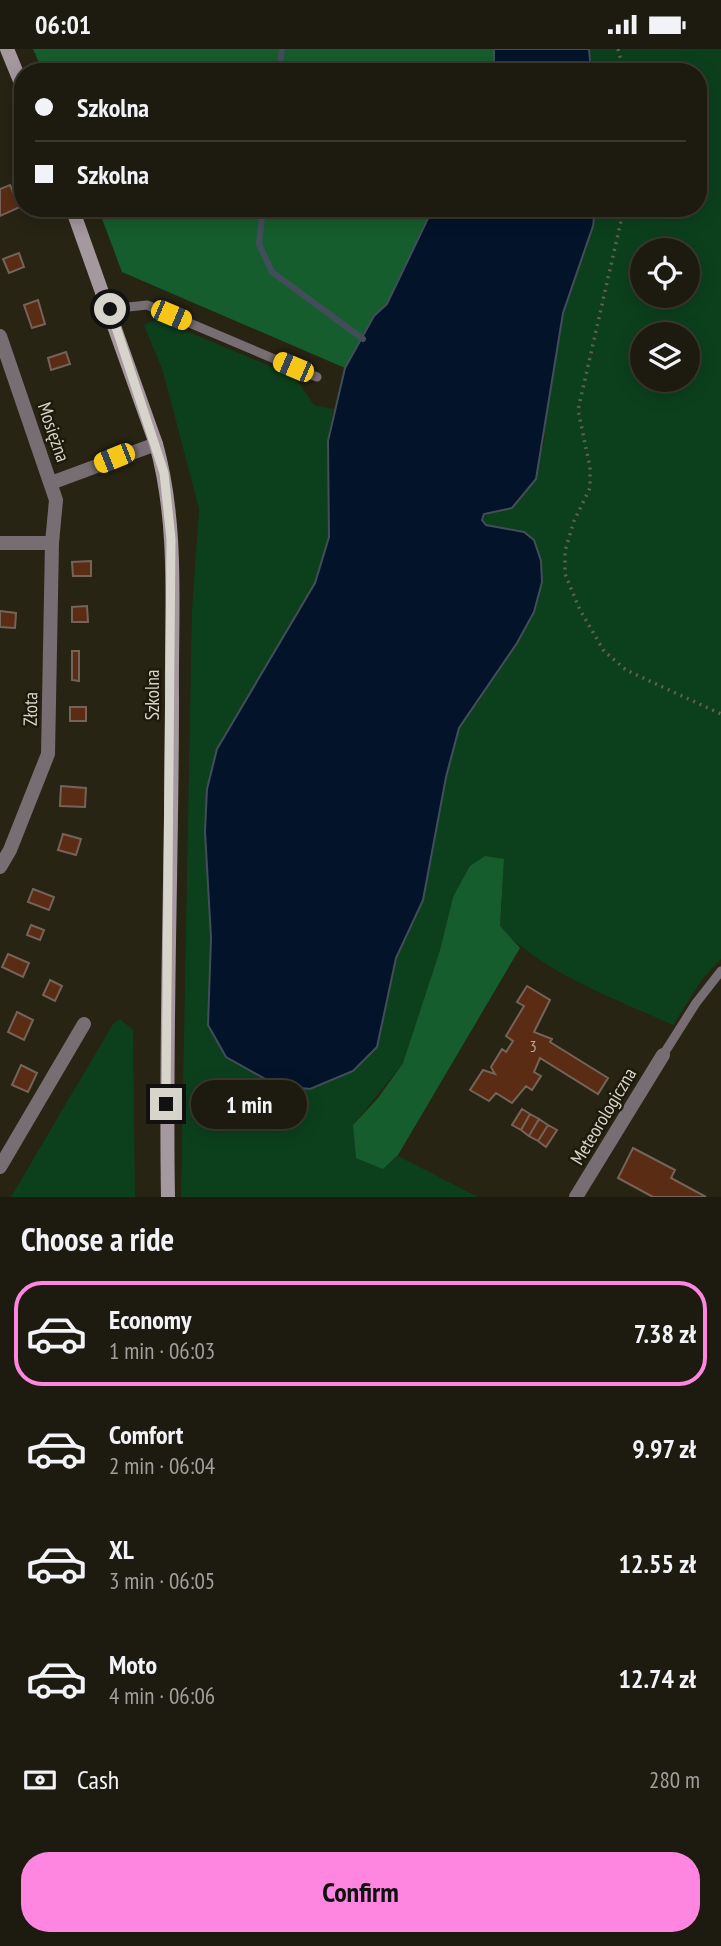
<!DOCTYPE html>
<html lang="en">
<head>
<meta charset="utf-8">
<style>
  :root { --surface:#1d1b0f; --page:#252418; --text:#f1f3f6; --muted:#a0a19e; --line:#3b392f; --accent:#fe86e0 }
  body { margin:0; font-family:"PT Sans Narrow",sans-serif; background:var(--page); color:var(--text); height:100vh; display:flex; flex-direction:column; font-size:26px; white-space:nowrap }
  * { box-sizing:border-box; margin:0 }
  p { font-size:23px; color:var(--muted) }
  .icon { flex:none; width:38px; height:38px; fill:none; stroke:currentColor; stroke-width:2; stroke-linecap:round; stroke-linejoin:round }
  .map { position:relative; height:1148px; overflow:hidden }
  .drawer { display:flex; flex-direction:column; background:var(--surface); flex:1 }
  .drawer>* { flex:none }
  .guide { position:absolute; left:14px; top:14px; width:693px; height:154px; border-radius:28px; box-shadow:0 4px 18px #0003,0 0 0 2px var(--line); display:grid; align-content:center; height:154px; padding:0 21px; background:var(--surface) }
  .fabs { position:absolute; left:630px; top:189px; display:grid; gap:14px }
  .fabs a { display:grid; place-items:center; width:70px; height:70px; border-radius:50%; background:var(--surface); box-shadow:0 4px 18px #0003,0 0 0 2px var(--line); font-size:35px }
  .end { position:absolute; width:32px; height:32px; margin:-16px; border:9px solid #d7d5cb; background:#111; box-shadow:0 0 0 4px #111 }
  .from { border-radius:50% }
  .bubble { position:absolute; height:49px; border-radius:24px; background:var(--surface); box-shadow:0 4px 18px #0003,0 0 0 2px var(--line); font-size:23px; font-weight:800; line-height:49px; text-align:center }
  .car { position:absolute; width:21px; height:42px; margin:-21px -10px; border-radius:9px; box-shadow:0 0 5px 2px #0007; background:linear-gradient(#f5c518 24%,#345 0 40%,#f5c518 0 76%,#345 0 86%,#f5c518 0) }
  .guide b { display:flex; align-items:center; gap:24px; height:66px; font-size:26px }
  .guide b+b { border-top:2px solid var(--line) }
  .guide i { width:18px; height:18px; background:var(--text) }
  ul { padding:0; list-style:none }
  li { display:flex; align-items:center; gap:21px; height:105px; margin:0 14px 10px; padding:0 7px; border:4px solid transparent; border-radius:28px }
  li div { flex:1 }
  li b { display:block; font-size:26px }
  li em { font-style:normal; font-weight:800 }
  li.on { border-color:var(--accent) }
  li>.icon { width:63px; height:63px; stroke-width:1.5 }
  h2 { padding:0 21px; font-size:32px; line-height:84px }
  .pay { display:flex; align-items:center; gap:18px; height:77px; padding:0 21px; font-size:26px }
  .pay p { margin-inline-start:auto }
  .cta { display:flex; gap:14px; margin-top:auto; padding:14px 21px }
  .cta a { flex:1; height:80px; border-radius:28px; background:var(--accent); color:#111; font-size:28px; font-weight:800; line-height:80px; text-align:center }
  .status { display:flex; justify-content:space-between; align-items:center; height:49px; padding:0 35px; background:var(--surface); direction:ltr }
  .status svg { height:19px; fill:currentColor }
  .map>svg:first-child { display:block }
</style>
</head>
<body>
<div class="status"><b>06:01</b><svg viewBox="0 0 49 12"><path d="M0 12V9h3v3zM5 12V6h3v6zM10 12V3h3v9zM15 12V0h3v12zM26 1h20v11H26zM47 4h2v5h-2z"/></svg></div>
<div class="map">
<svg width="721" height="1148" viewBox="0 0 721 1148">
  <rect width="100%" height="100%" fill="#272414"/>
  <!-- green -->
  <path fill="#0c401d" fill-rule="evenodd" d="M589,0h132v910l-18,19 -30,47c-59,-27 -128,-51 -173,-98l4,-68 -51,38 -13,53 -37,113 -50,62 30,44 15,-13 80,41h-297l11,-586 7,-102 -36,-138 -19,-46 13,-6 137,57 20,29 19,4 -5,32 1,96 -14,46 -98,166 -10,40 -2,42 6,107 -3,87 169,22 19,-89 27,-58 23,-123 13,-49 58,-85 17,-31 -30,-84 -18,-3 -4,-4 62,-76 3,-44 16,-88 30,-87 2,-18h103v-136h-107zM642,201h46v46h-46zM642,285h46v46h-46z
    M120,970l13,11 2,167h-124l102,-173z"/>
  <!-- forest -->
  <path fill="#165d2d" d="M33,0h461v23h-451z
    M98,159h335l-46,96 -13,12 -29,52 -223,-96z
    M485,807l19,3 -4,67 20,22 -122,207 -15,14 -27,-11 -3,-33 25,-27 25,-35 37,-113 13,-53 17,-31z"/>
  <!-- water -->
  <path fill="#03132a" stroke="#434d5a" stroke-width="2" d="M494,0h95l2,23h-97z
    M433,159h162l-2,18 -30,87 -27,166 -24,29 -28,6 -2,6 4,5 38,7 10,8 7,21 1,21 -8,30 -17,31 -58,85 -13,49 -23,123 -27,58 -19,89 -24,24 -43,18 -34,-4 -50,-28 -18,-32 3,-87 -6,-107 2,-42 10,-40 98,-166 14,-46 -1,-96 17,-73 29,-52 13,-12z"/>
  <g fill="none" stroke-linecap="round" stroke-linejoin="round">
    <!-- stream -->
    <path stroke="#434d5a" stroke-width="6" d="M279,23l3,-23
      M263,159l-4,36 13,28 91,67"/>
  </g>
  <!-- building -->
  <path fill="#5b2c14" stroke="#75635a" stroke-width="2" d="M10,136l10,22 -20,9v-27z
    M19,204l5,14 -15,6 -6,-14z
    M38,251l7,24 -13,4 -8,-23z
    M66,303l4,12 -19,6 -3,-12z
    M91,512v15h-18l-1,-14z
    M87,557l1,16h-16v-15z
    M0,562l16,2 -1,15 -15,-1z
    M72,602h7v30l-7,-1z
    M70,658h16v14h-16z
    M61,737l25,2 -1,19 -25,-1z
    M63,785l18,5 -5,16 -18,-5z
    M33,840l21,8 -5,13 -21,-8z
    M31,876l13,5 -4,10 -13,-5z
    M8,905l21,9 -6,14 -21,-10z
    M50,931l12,6 -7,15 -12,-6z
    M527,937l23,14 -16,32 18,7 -2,3 58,36 -10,16 -58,-36 -6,14 7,4 -9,14 -6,-4 -14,17 -16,-10 -7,8 -19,-11 13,-20 12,4 -4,-7 11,-18 4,3 7,-11 -7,-5 18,-30 -7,-4z
    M17,963l16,8 -9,20 -16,-8z
    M21,1016l16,8 -9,19 -16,-7z
    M522,1060l8,5 -9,16 -9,-5z
    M530,1065l9,5 -10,17 -8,-6z
    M539,1070l9,6 -10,16 -9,-5z
    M548,1076l9,5 -11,17 -8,-6z
    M633,1099l42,22 -4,8 35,19h-53l-35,-19z"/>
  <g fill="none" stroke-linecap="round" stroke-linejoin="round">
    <!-- path -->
    <path stroke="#615f51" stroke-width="3.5" stroke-dasharray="2 5" stroke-linecap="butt" d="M618,0l6,23
      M624,159l-46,202 12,57v21l-16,33 -9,30v23l15,36 24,41 22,19 95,44"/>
    <!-- lane -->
    <path stroke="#766e72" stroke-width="9" d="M110,260l37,-4 170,72
      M663,1006l33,-52 25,-32"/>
    <!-- street -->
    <path stroke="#766e72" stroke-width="14" d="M0,287l56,164 -4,43 -4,211 -38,96 -10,17
      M51,434l105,-39
      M0,494h52
      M0,1118l84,-143
      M576,1148l87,-142"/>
    <!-- secondary -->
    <path stroke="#a5989f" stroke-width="14" d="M7,0l16,39
      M72,159l84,236c23,82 15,170 16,254 0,166 -7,333 -4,499"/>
  </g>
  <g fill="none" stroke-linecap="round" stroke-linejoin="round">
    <!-- route -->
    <path stroke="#d7d5cb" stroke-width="9" d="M110,260l54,164 7,66 -5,565"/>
  </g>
  <g text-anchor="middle" stroke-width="5" stroke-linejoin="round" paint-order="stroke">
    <!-- number labels -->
    <g font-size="16" fill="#b8ab9d">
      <text x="533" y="1003">3</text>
    </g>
    <!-- street labels -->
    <g font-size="19" fill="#d7d5cb" stroke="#1e1a0b">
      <text transform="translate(54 383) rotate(71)" y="7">Mosiężna</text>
      <text transform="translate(152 646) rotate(-90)" y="7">Szkolna</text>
      <text transform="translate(30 660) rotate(-89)" y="7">Złota</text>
      <text transform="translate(603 1067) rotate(-59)" y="7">Meteorologiczna</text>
    </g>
  </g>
</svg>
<div class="fabs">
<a><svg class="icon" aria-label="locate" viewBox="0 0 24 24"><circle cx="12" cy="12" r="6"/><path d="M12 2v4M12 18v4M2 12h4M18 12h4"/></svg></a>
<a><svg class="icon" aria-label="layers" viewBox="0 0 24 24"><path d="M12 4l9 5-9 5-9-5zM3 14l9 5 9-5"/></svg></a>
</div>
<i class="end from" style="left:110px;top:260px"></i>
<i class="end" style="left:166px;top:1055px"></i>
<div class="bubble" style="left:191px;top:1031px;width:116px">1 min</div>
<i class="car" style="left:171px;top:266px;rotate:113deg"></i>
<i class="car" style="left:293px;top:318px;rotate:293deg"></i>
<i class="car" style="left:114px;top:409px;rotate:248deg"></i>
<div class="guide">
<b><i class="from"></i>Szkolna</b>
<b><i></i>Szkolna</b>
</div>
</div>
<section class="drawer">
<h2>Choose a ride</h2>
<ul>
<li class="on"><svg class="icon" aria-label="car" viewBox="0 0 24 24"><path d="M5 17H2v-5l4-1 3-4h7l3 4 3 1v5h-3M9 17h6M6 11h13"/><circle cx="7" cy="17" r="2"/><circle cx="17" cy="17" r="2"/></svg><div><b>Economy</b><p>1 min · 06:03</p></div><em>7.38 zł</em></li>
<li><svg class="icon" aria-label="car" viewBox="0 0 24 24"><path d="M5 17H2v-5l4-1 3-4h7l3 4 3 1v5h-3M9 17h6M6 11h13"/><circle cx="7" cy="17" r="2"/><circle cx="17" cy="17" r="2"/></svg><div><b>Comfort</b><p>2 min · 06:04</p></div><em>9.97 zł</em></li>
<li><svg class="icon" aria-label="car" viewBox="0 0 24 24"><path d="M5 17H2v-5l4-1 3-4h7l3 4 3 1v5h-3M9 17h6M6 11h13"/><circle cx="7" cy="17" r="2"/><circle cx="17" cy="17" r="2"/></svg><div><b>XL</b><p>3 min · 06:05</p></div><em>12.55 zł</em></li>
<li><svg class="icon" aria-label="car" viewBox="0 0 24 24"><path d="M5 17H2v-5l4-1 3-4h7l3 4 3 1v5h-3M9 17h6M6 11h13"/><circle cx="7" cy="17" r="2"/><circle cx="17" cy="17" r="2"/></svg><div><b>Moto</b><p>4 min · 06:06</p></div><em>12.74 zł</em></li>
</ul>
<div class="pay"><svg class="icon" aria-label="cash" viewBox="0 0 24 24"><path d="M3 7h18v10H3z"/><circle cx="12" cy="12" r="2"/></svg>Cash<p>280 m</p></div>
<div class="cta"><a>Confirm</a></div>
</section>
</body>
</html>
